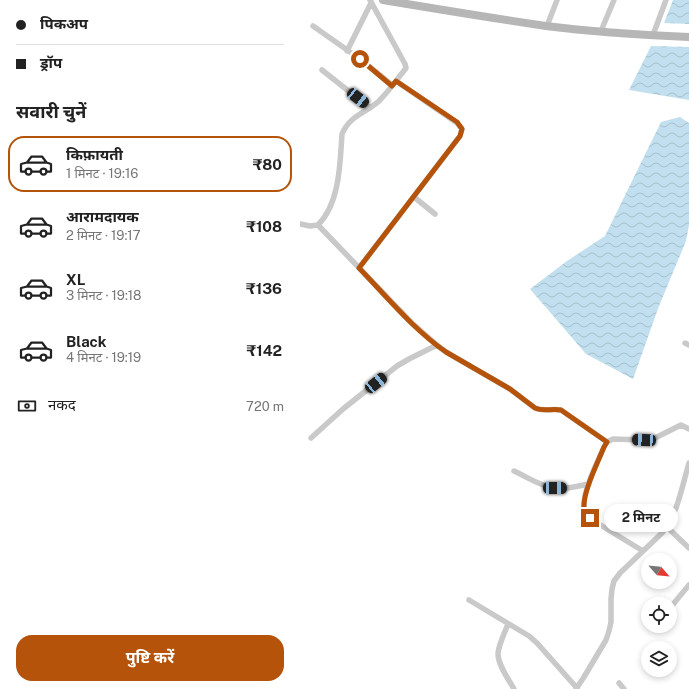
<!DOCTYPE html>
<html lang="hi">
<head>
<meta charset="utf-8">
<style>
  :root { --surface:#fff; --page:#f2f2f2; --text:#222; --muted:#767676; --line:#e0e0e0; --accent:#b45309 }
  body { margin:0; font-family:"Public Sans","Noto Sans Devanagari",sans-serif; background:var(--page); color:var(--text); height:100vh; display:flex; flex-direction:column; font-size:15px; white-space:nowrap }
  * { box-sizing:border-box; margin:0 }
  p { font-size:13px; color:var(--muted) }
  .icon { flex:none; width:22px; height:22px; fill:none; stroke:currentColor; stroke-width:2; stroke-linecap:round; stroke-linejoin:round }
  .map { position:relative; flex:1; overflow:hidden }
  .panel { display:flex; flex-direction:column; background:var(--surface); width:300px }
  .panel>* { flex:none }
  .banner { display:grid; align-content:center; height:88px; padding:0 16px; background:var(--surface) }
  .needle { width:26px; rotate:117deg }
  .tools { position:absolute; left:341px; top:553px; display:grid; gap:8px }
  .tools a { display:grid; place-items:center; width:36px; height:36px; border-radius:50%; background:var(--surface); box-shadow:0 2px 6px #0003; font-size:20px }
  .end { position:absolute; width:18px; height:18px; margin:-9px; border:5px solid #b45309; background:#fff; box-shadow:0 0 0 2px #fff }
  .from { border-radius:50% }
  .bubble { position:absolute; height:28px; border-radius:14px; background:var(--surface); box-shadow:0 2px 6px #0003; font-size:13px; font-weight:700; line-height:28px; text-align:center }
  .car { position:absolute; width:12px; height:24px; margin:-12px -6px; border-radius:5px; box-shadow:0 0 3px 1px #0007; background:linear-gradient(#222 24%,#8ab4d8 0 40%,#222 0 76%,#8ab4d8 0 86%,#222 0) }
  .banner b { display:flex; align-items:center; gap:14px; height:38px; font-size:15px }
  .banner b+b { border-top:1px solid var(--line) }
  .banner i { width:10px; height:10px; background:var(--text) }
  ul { padding:0; list-style:none }
  li { display:flex; align-items:center; gap:12px; height:56px; margin:0 8px 6px; padding:0 8px; border:2px solid transparent; border-radius:16px }
  li div { flex:1 }
  li b { display:block; font-size:15px }
  li em { font-style:normal; font-weight:700 }
  li.current { border-color:var(--accent) }
  li>.icon { width:36px; height:36px; stroke-width:1.5 }
  h2 { padding:0 16px; font-size:18px; line-height:48px }
  .pay { display:flex; align-items:center; gap:10px; height:44px; padding:0 16px; font-size:15px }
  .pay p { margin-inline-start:auto }
  .action { display:flex; gap:8px; margin-top:auto; padding:8px 16px }
  .action a { flex:1; height:46px; border-radius:16px; background:var(--accent); color:#fff; font-size:16px; font-weight:700; line-height:46px; text-align:center }
  main { display:flex; flex:1; min-height:0 }
  .map>svg:first-child { display:block }
</style>
</head>
<body>
<main>
<section class="panel">
<div class="banner">
<b><i class="from"></i>पिकअप</b>
<b><i></i>ड्रॉप</b>
</div>
<h2>सवारी चुनें</h2>
<ul>
<li class="current"><svg class="icon" aria-label="car" viewBox="0 0 24 24"><path d="M5 17H2v-5l4-1 3-4h7l3 4 3 1v5h-3M9 17h6M6 11h13"/><circle cx="7" cy="17" r="2"/><circle cx="17" cy="17" r="2"/></svg><div><b>किफ़ायती</b><p>1 मिनट · 19:16</p></div><em>₹80</em></li>
<li><svg class="icon" aria-label="car" viewBox="0 0 24 24"><path d="M5 17H2v-5l4-1 3-4h7l3 4 3 1v5h-3M9 17h6M6 11h13"/><circle cx="7" cy="17" r="2"/><circle cx="17" cy="17" r="2"/></svg><div><b>आरामदायक</b><p>2 मिनट · 19:17</p></div><em>₹108</em></li>
<li><svg class="icon" aria-label="car" viewBox="0 0 24 24"><path d="M5 17H2v-5l4-1 3-4h7l3 4 3 1v5h-3M9 17h6M6 11h13"/><circle cx="7" cy="17" r="2"/><circle cx="17" cy="17" r="2"/></svg><div><b>XL</b><p>3 मिनट · 19:18</p></div><em>₹136</em></li>
<li><svg class="icon" aria-label="car" viewBox="0 0 24 24"><path d="M5 17H2v-5l4-1 3-4h7l3 4 3 1v5h-3M9 17h6M6 11h13"/><circle cx="7" cy="17" r="2"/><circle cx="17" cy="17" r="2"/></svg><div><b>Black</b><p>4 मिनट · 19:19</p></div><em>₹142</em></li>
</ul>
<div class="pay"><svg class="icon" aria-label="cash" viewBox="0 0 24 24"><path d="M3 7h18v10H3z"/><circle cx="12" cy="12" r="2"/></svg>नकद<p>720 m</p></div>
<div class="action"><a>पुष्टि करें</a></div>
</section>
<div class="map">
<svg width="389" height="689" viewBox="0 0 389 689">
  <defs>
    <pattern id="water-waves" width="16" height="10" patternUnits="userSpaceOnUse"><rect width="16" height="10" fill="#c1dfee"/><path d="M0 5q4-4 8 0t8 0" fill="none" stroke="#a6c0cc"/></pattern>
  </defs>
  <rect width="100%" height="100%" fill="#fff"/>
  <!-- water -->
  <path fill="url(#water-waves)" d="M373,0h16v24l-25,-1z
    M351,46l38,1v53l-60,-10z
    M380,117l9,6v102l-3,16 -27,65 -26,73 -47,-25 -56,-65 37,-28 38,-25 56,-114z"/>
  <g fill="none" stroke-linecap="round" stroke-linejoin="round">
    <!-- minor -->
    <path stroke="#c9c9c9" stroke-width="5.5" d="M13,26l47,33 32,26
      M247,26l10,-26
      M301,31l13,-31
      M353,35l13,-35
      M47,51l24,-48
      M22,70l48,38
      M114,197l21,17
      M0,224l10,2 8,-1c22,-22 22,-62 24,-91 8,-19 24,-21 37,-33 9,-9 16,-19 24,-29l3,-4 -1,-4 -35,-64
      M18,225l94,98 25,22 9,7 64,37 25,19c9,4 17,0 26,2l46,32
      M59,268l101,-132 2,-7 -5,-6 -61,-42
      M385,343l4,2
      M11,438l32,-29 54,-43 12,-7 28,-14
      M214,471c13,6 26,15 40,17 11,2 24,-2 35,-4
      M367,527l22,21
      M343,551l-54,-33c-2,-3 -5,-7 -5,-11 -1,-17 13,-44 20,-60l3,-5 6,-3 31,1h7l30,-15 8,4
      M169,600l60,36 8,7 40,45
      M370,608l19,-23
      M208,624c-3,8 -10,22 -10,30 0,11 11,26 16,35
      M354,627l1,-1
      M319,683l5,6
      M276,689l8,-12 22,-37 3,-9 2,-9v-23l1,-10 2,-8 6,-8 42,-40c16,-19 20,-47 27,-70"/>
    <!-- secondary -->
    <path stroke="#b6b6b6" stroke-width="8" d="M83,0c54,9 109,18 163,26 47,6 95,9 143,11"/>
  </g>
  <g fill="none" stroke-linecap="round" stroke-linejoin="round">
    <!-- route -->
    <path stroke="#b45309" stroke-width="5" d="M60,59l32,27 4,-5 61,41 5,7 -2,7 -101,132c28,29 54,61 87,84l64,37 25,19c9,4 17,0 26,2l46,32 -3,5c-6,15 -21,45 -20,60 0,4 3,8 6,11"/>
  </g>
</svg>
<div class="tools">
<a><svg class="needle" viewBox="-14 -14 28 28"><path d="M0-13l5 13h-10z" fill="#e53935"/><path d="M0 13l5-13h-10z" fill="#767676"/></svg></a>
<a><svg class="icon" aria-label="locate" viewBox="0 0 24 24"><circle cx="12" cy="12" r="6"/><path d="M12 2v4M12 18v4M2 12h4M18 12h4"/></svg></a>
<a><svg class="icon" aria-label="layers" viewBox="0 0 24 24"><path d="M12 4l9 5-9 5-9-5zM3 14l9 5 9-5"/></svg></a>
</div>
<i class="end from" style="left:60px;top:59px"></i>
<i class="end" style="left:290px;top:518px"></i>
<div class="bubble" style="left:304px;top:504px;width:74px">2 मिनट</div>
<i class="car" style="left:58px;top:98px;rotate:128deg"></i>
<i class="car" style="left:76px;top:383px;rotate:51deg"></i>
<i class="car" style="left:344px;top:440px;rotate:273deg"></i>
<i class="car" style="left:255px;top:488px;rotate:91deg"></i>
</div>
</main>
</body>
</html>
